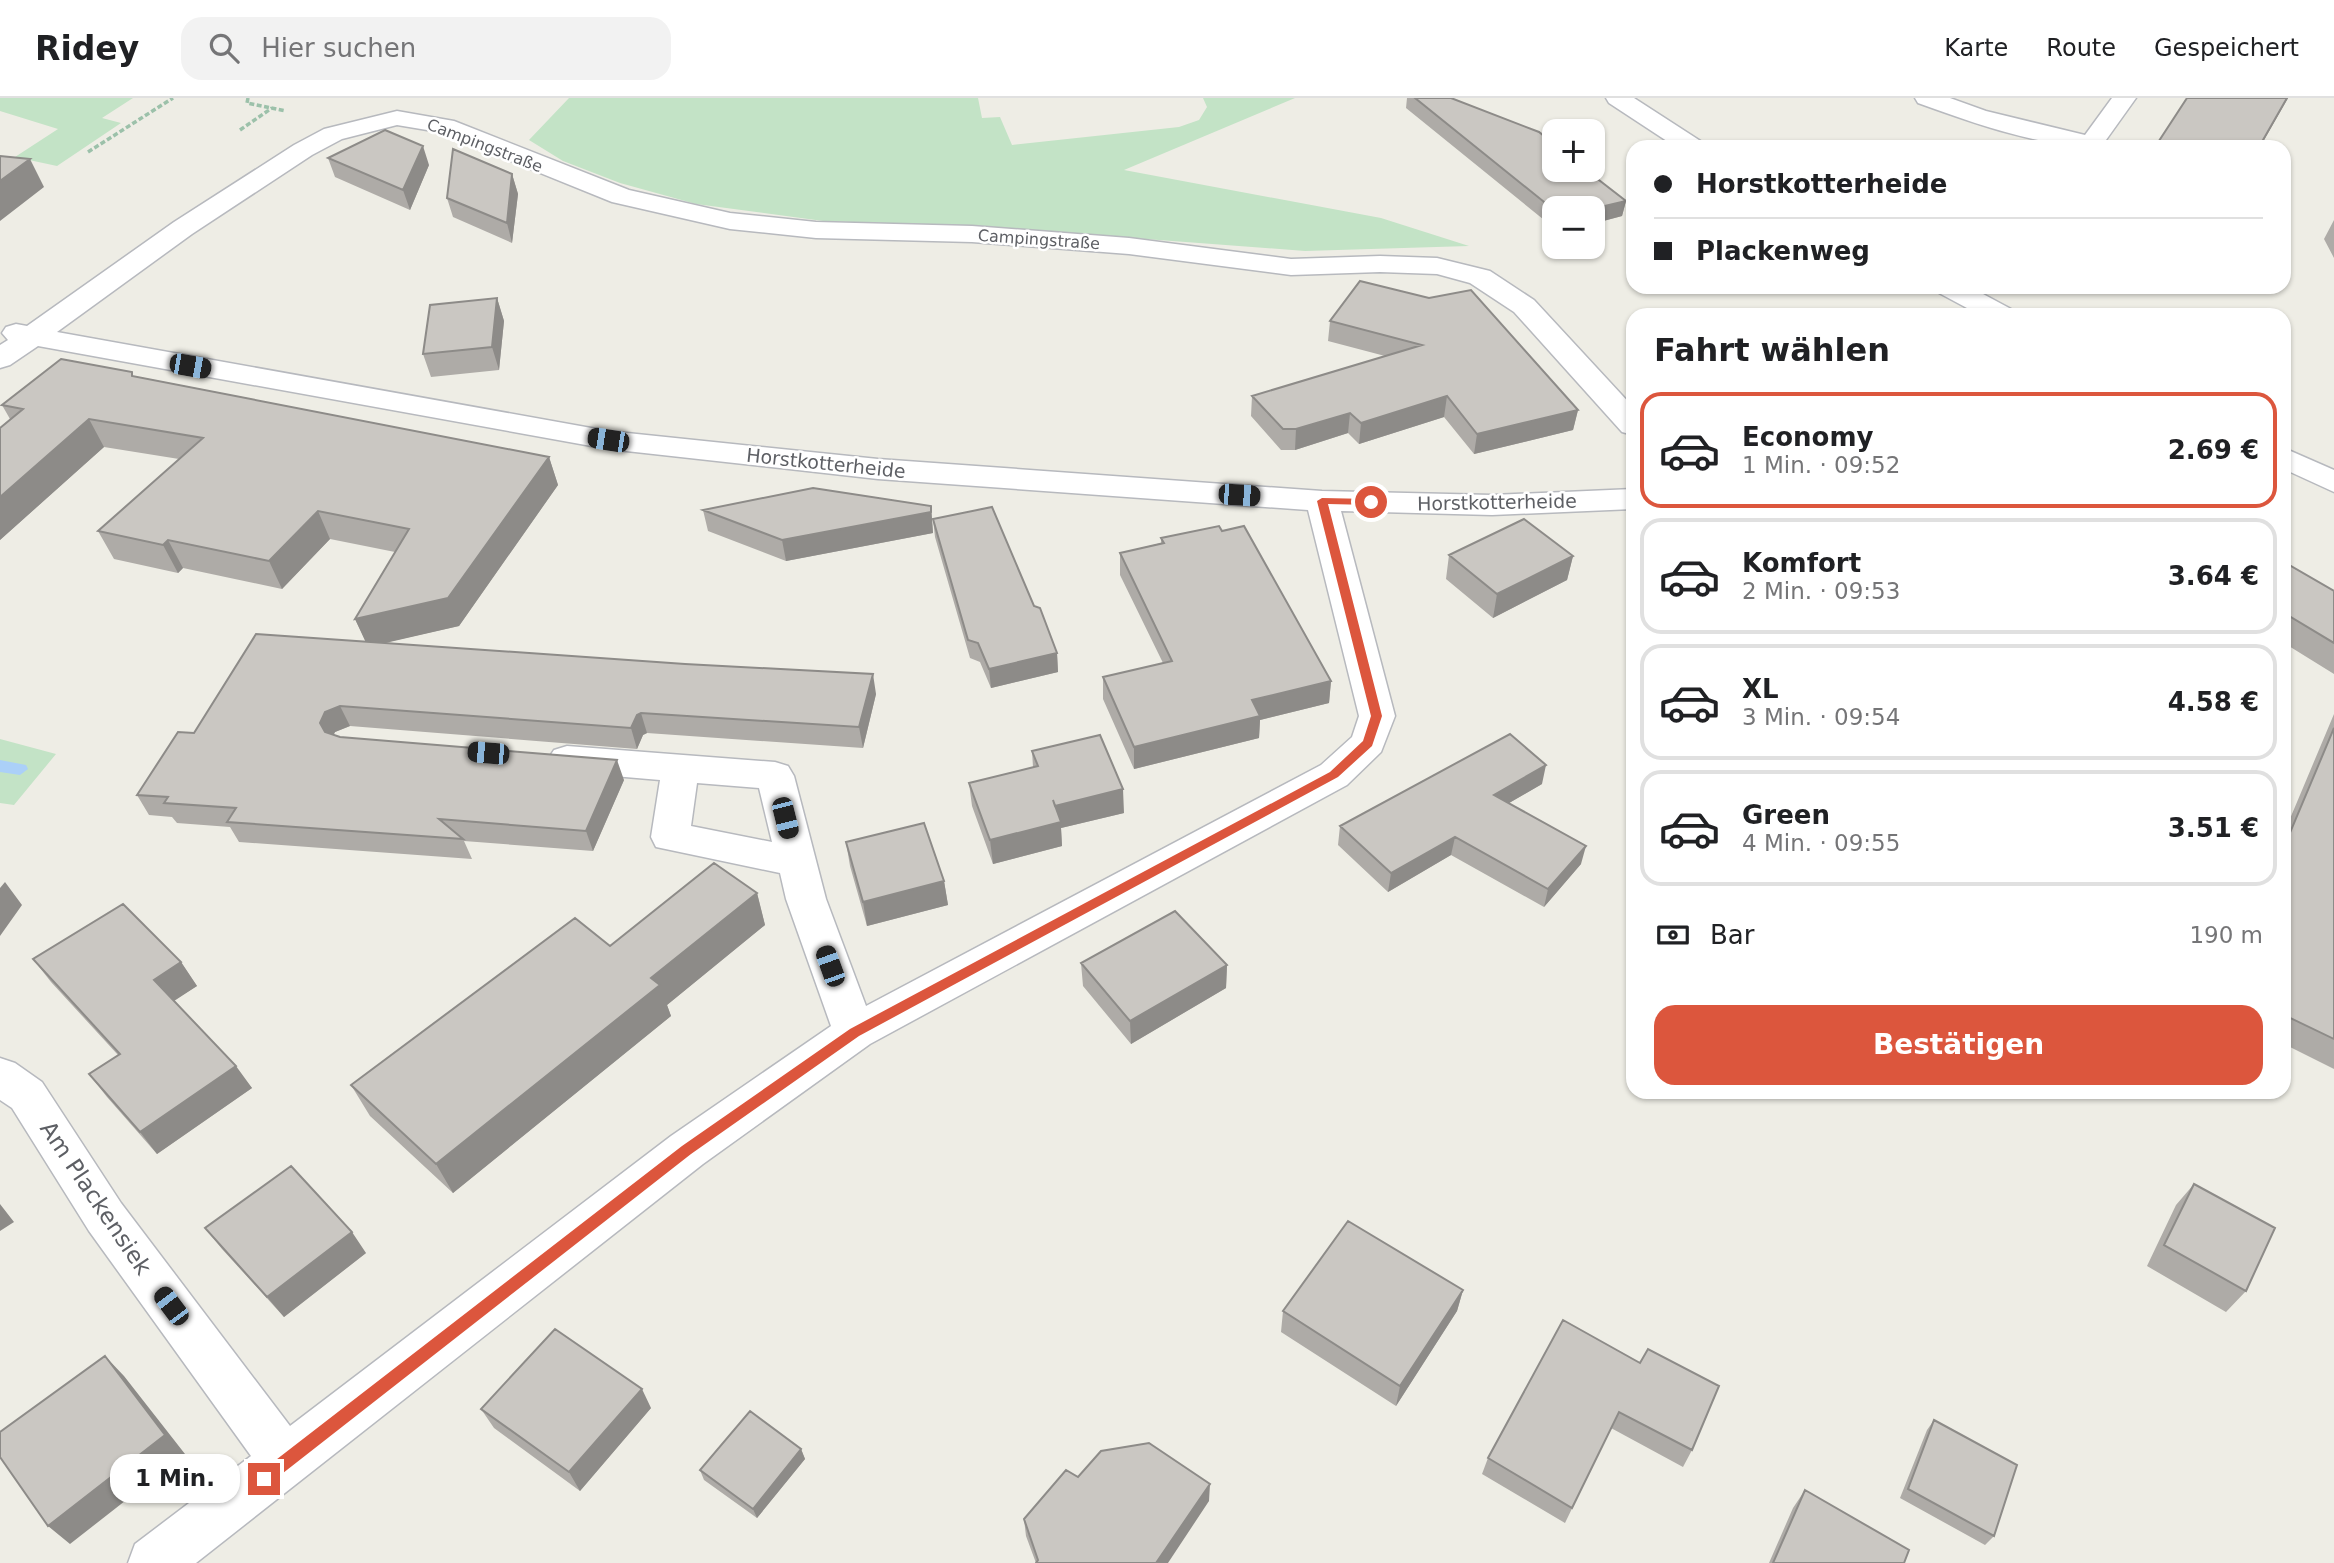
<!DOCTYPE html>
<html lang="de">
<head>
<meta charset="utf-8">
<style>
  :root { --surface:#fff; --page:#f2f2f2; --text:#202124; --muted:#757577; --line:#e0e0e0; --accent:#dc563d }
  body { margin:0; font-family:"DejaVu Sans",sans-serif; background:var(--page); color:var(--text); height:100vh; display:flex; flex-direction:column; font-size:26px; white-space:nowrap }
  * { box-sizing:border-box; margin:0 }
  p { font-size:23px; color:var(--muted) }
  .icon { flex:none; width:38px; height:38px; fill:none; stroke:currentColor; stroke-width:2; stroke-linecap:round; stroke-linejoin:round }
  .map { position:relative; flex:1; overflow:hidden }
  .details { position:absolute; left:1626px; top:210px; width:665px; height:791px; display:flex; flex-direction:column; background:var(--surface); border-radius:21px; box-shadow:0 2px 5px #0004 }
  .details>* { flex:none }
  .top-card { position:absolute; left:1626px; top:42px; width:665px; height:154px; border-radius:21px; box-shadow:0 2px 5px #0004; display:grid; align-content:center; height:154px; padding:0 28px; background:var(--surface) }
  .tools { position:absolute; left:1542px; top:21px; display:grid; gap:14px }
  .tools a { display:grid; place-items:center; width:63px; height:63px; border-radius:14px; background:var(--surface); box-shadow:0 2px 5px #0004; font-size:35px }
  .end { position:absolute; width:32px; height:32px; margin:-16px; border:9px solid #dc563d; background:#fff; box-shadow:0 0 0 4px #fff }
  .from { border-radius:50% }
  .bubble { position:absolute; height:49px; border-radius:21px; background:var(--surface); box-shadow:0 2px 5px #0004; font-size:23px; font-weight:600; line-height:49px; text-align:center }
  .car { position:absolute; width:21px; height:42px; margin:-21px -10px; border-radius:9px; box-shadow:0 0 5px 2px #0007; background:linear-gradient(#222 24%,#8ab4d8 0 40%,#222 0 76%,#8ab4d8 0 86%,#222 0) }
  .top-card b { display:flex; align-items:center; gap:24px; height:66px; font-size:26px }
  .top-card b+b { border-top:2px solid var(--line) }
  .top-card i { width:18px; height:18px; background:var(--text) }
  ul { padding:0; list-style:none }
  li { display:flex; align-items:center; gap:21px; height:116px; margin:0 14px 10px; padding:0 14px; border:4px solid var(--line); border-radius:21px }
  li div { flex:1 }
  li b { display:block; font-size:26px }
  li em { font-style:normal; font-weight:600 }
  li.current { border-color:var(--accent) }
  li>.icon { width:63px; height:63px; stroke-width:1.5 }
  h2 { padding:0 28px; font-size:32px; line-height:84px }
  .pay { display:flex; align-items:center; gap:18px; height:77px; padding:0 28px; font-size:26px }
  .pay p { margin-inline-start:auto }
  .button { display:flex; gap:14px; margin-top:auto; padding:14px 28px }
  .button a { flex:1; height:80px; border-radius:21px; background:var(--accent); color:#fff; font-size:28px; font-weight:600; line-height:80px; text-align:center }
  header { display:flex; align-items:center; gap:42px; box-sizing:border-box; height:98px; padding:0 35px; background:var(--surface); border-bottom:2px solid var(--line) }
  header strong { font-size:33px }
  nav { display:flex; gap:38px; margin-inline-start:auto; font-size:24px }
  .search { width:490px; height:63px; background:var(--page); display:flex; align-items:center; gap:18px; box-sizing:border-box; padding:0 24px; border-radius:21px; color:var(--muted); font-size:26px }
  .map>svg:first-child { display:block }
</style>
</head>
<body>
<header>
<strong>Ridey</strong>
<div class="search"><svg class="icon" aria-label="search" viewBox="0 0 24 24"><circle cx="10" cy="10" r="6"/><path d="M15 15l6 6"/></svg>Hier suchen</div>
<nav><a>Karte</a><a>Route</a><a>Gespeichert</a></nav>
</header>
<div class="map">
<svg width="2334" height="1465" viewBox="0 0 2334 1465">
  <rect width="100%" height="100%" fill="#eeede5"/>
  <!-- green -->
  <path fill="#c3e3c6" d="M0,0h133l-31,20 19,5 -64,43 -42,-9 43,-28 -58,-18z
    M569,0h409l4,20 18,-1 12,28 167,-18 20,-7 8,-13 -4,-9h92l-171,72 257,48 88,28 -164,5 -331,-25 -151,-5 -127,-17 -76,-21 -57,-22 -34,-21z
    M0,641l56,15 -42,51 -14,-2z"/>
  <g fill="none" stroke-linecap="round" stroke-linejoin="round">
    <!-- stream -->
    <path fill="#abd0f8" fill-rule="evenodd" d="M0,662l26,5 2,4 -8,6 -20,-3z"/>
    <defs>
      <path id="minor" d="M1915,0h35l36,13 99,24 27,-37h24l-35,49c-61,0 -125,-23 -183,-44z
        M397,13l57,10 175,69 101,23 86,9 156,4 157,12 162,21 89,-3 57,2 53,13 44,29 99,107v28l-11,-3 -108,-120 -44,-29 -33,-9 -57,-2 -89,3 -162,-21 -157,-12 -156,-4 -86,-9 -118,-27 -173,-70 -42,-7 -55,14 -30,16 -120,79 -135,98 551,99 270,28 444,32 170,4 141,-6v20l-141,6 -151,-4 54,205 -14,36 -34,33 -477,259 -167,120 -507,399h-68l7,-19 116,-88 -162,-225 -77,-123 -12,-8v-42l15,5 27,19 79,121 169,223 381,-290 160,-110 -45,-127 -6,-26 -124,-26 -5,-10 9,-57 -93,-8 -13,-4 -6,-9 6,-9 13,-4 208,16 13,4 6,10 32,123 40,107 455,-241 31,-28 7,-21 -51,-206 -430,-31 -270,-30 -570,-103 -28,19 -10,3v-23l8,-5 -6,-7 4,-6 10,-3 11,2 147,-104 120,-77 30,-16zM697,685l62,5 13,54 -81,-16z"/>
      <path id="tertiary" d="M1606,0h28l68,44 4,5h-30l-67,-44z
        M1935,189h35l41,22 4,6h-35l-41,-22z
        M2284,350l50,22v22l-50,-23z"/>
    </defs>
    <!-- minor casing -->
    <use href="#minor" stroke="#b7b9be" stroke-width="3"/>
    <!-- tertiary casing -->
    <use href="#tertiary" stroke="#b7b9be" stroke-width="3"/>
    <!-- path -->
    <path stroke="#9cc1aa" stroke-width="3.5" stroke-dasharray="5 2.5" stroke-linecap="butt" d="M248,0l-1,5 39,8
      M240,32l32,-22
      M88,54l85,-54"/>
    <!-- minor -->
    <use href="#minor" fill="#fff" fill-rule="evenodd"/>
    <!-- tertiary -->
    <use href="#tertiary" fill="#fff" fill-rule="evenodd"/>
  </g>
  <!-- wall -->
  <path fill="#aeaba7" d="M1407,0h44l175,103 -4,15 -30,8v-16h-38v20l-148,-120z
    M328,60l101,7 -19,45 -75,-33z
    M512,76l6,20 -6,49 -59,-26 -6,-19z
    M2334,122v38l-10,-19z
    M1360,183l218,129 -5,20 -99,24 -30,-37 -85,27 -11,-11 -53,17h-14l-30,-34 1,-20 133,-40 -57,-15 2,-20z
    M497,200l7,23 -5,49 -68,7 -8,-23z
    M134,278l415,81 9,28 -99,141 -76,17 493,51 -13,54 -216,-15 -4,2 -6,14 -287,-23 -15,6 -2,3 7,2 284,43 -31,71 -129,-10 8,18 -233,-17 -9,-15 -53,-4 -5,-6 -23,-2 -12,-20 57,-62 172,-91 -11,-23 40,-67 -65,-13 -48,50 -99,-21 -5,5 -64,-14 -16,-28 81,-72 -75,-12 -104,93v-112l10,-9 -8,-14z
    M931,408l2,27 -147,28 -78,-30 -5,-21z
    M933,421l101,87 23,47 1,19 -67,16 -11,-26 -10,-4 -35,-121z
    M1222,433l109,150 -2,22 -69,17 -1,18 -125,31 -31,-70v-22l60,-14 -43,-88v-22l41,-10v-5z
    M1449,457l124,1 -6,24 -74,38 -47,-39z
    M2284,464l50,29v83l-50,-31z
    M1633,535v18l-4,-3z
    M2334,616v355l-50,-25v-211z
    M1032,653l92,62 -63,15 1,18 -69,18 -21,-58 -3,-23 64,-16z
    M1542,686l-33,19 72,61 -37,43 -93,-52 -63,37 -50,-47 2,-19z
    M846,744l98,39 4,24 -81,21 -17,-60z
    M757,795l8,32 -98,80 4,11 -218,177 -83,-77 -19,-31 259,-139z
    M33,861l148,3 16,24 -23,14 78,88 -95,66 -50,-57 -18,-23 29,-19 -67,-73z
    M1081,865l146,2 -1,23 -95,56 -48,-58z
    M2194,1086l52,107 -20,21 -79,-46 29,-61z
    M205,1130l161,25 -82,64 -62,-68z
    M1463,1192l-6,21 -61,95 -115,-74 2,-21z
    M1640,1265l52,87 -9,17 -72,-39 -46,95 -83,-49 6,-16z
    M651,1310l-71,83 -86,-63 -13,-19z
    M1934,1322l60,116 -9,9 -85,-47 27,-68z
    M801,1351l4,10 -48,59 -53,-38 -4,-10z
    M1078,1379l131,24 -173,62 -10,-27 -2,-17z
    M1805,1392l99,73h-135l24,-55z"/>
  <!-- shaded-wall -->
  <path fill="#8d8b88" d="M2287,0h1l-28,49h-1z
    M423,48l6,19 -19,45 -7,-20z
    M30,61l14,28 -44,34v-40z
    M512,76l6,20 -6,49 -5,-20z
    M1626,103l-4,15 -30,8v-15z
    M497,200l7,23 -5,49 -7,-23z
    M1447,298l-3,21 -85,27 2,-21z
    M1578,312l-5,20 -99,24 3,-20z
    M1350,315l-2,20 -53,17 1,-21z
    M89,321l15,28 -104,93v-43z
    M549,359l9,28 -99,141 -91,21 -13,-28z
    M931,408l2,27 -147,28 -4,-21z
    M318,413l12,28 -48,50 -13,-28z
    M168,442l15,28 -5,5 -15,-28z
    M1573,458l-6,24 -74,38 4,-24z
    M1057,555l1,19 -67,16 -2,-19z
    M873,576l3,20 -13,54 -4,-21z
    M1331,583l-2,22 -69,17 -1,18 -125,31v-22l118,-47z
    M340,608l10,20 -15,6 -5,11 -10,-20 5,-11z
    M641,615l6,20 -4,2 -6,14 -6,-21 6,-13z
    M617,662l7,20 -31,71 -7,-20z
    M1546,667l-4,19 -52,30 4,-19z
    M1123,691l1,24 -63,15 1,18 -69,18 -3,-24 65,-34z
    M1455,739l-4,18 -63,37 3,-19z
    M1586,748l-5,18 -37,43 4,-18z
    M944,783l4,24 -81,21 -4,-24z
    M5,784l17,23 -22,31v-48z
    M757,795l8,32 -98,80 4,11 -218,177 -17,-29 215,-186z
    M181,864l16,24 -26,17 -17,-23z
    M1227,867l-1,23 -95,56 -1,-23z
    M236,968l16,22 -95,66 -17,-22z
    M0,1106l14,18 -14,9z
    M352,1134l14,21 -82,64 -17,-20z
    M1463,1192l-6,21 -61,95 4,-20z
    M105,1258l19,20 61,78 -115,90 -22,-18z
    M642,1291l9,19 -71,83 -11,-19z
    M801,1351l4,10 -48,59 -4,-9z
    M1210,1386l-1,17 -41,62h-12z"/>
  <!-- building -->
  <path fill="#cac7c2" stroke="#8d8b88" stroke-width="2" d="M1415,0h36l88,34 15,12v26h32l40,31 -34,8v-1h-38v2z
    M2187,0h100l-28,49h-104z
    M385,32l38,16 -20,44 -75,-32z
    M453,51l59,25 -5,49 -60,-25z
    M0,58l30,3 -30,22z
    M1360,183l69,17 42,-8 107,120 -101,24 -30,-38 -86,27 -11,-10 -54,16h-13l-31,-33 170,-51 -92,-24z
    M497,200l-5,49 -69,7 7,-49z
    M61,261l71,13v4l417,81 -101,141 -93,21 54,-90 -91,-18 -49,50 -101,-21 -5,5 -65,-14 105,-93 -114,-19 -89,78v-69l23,-19 -21,-4z
    M813,390l118,18v6l-149,28 -79,-30z
    M992,409l42,99 6,2 17,45 -68,16 -11,-26 -10,-3 -35,-121z
    M1524,421l49,37 -76,38 -48,-39z
    M1219,428l3,5 22,-5 87,155 -79,19 8,16 -126,31 -31,-70 69,-16 -52,-108 44,-10 -3,-5z
    M2284,464l50,29v52l-50,-30z
    M256,536l429,30 188,10 -14,53 -218,-14 -4,2 -6,13 -291,-22 -15,6 -5,11 5,9 15,5 277,23 -31,71 -147,-12 24,20 -236,-17 9,-14 -72,-5 4,-6 -31,-2 41,-63 16,1z
    M2334,630v311l-50,-24v-168z
    M1510,636l36,31 -52,30 92,51 -38,43 -93,-52 -64,36 -51,-47z
    M1100,637l23,54 -68,17 -2,-6 8,22 -71,18 -21,-57 69,-17 -6,-15z
    M924,725l20,58 -81,21 -17,-60z
    M714,765l43,30 -106,85 9,7 -224,179 -85,-79 224,-167 35,28z
    M123,806l58,58 -27,18 82,86 -96,66 -51,-58 31,-20 -87,-95z
    M1175,813l52,54 -97,56 -49,-58z
    M291,1068l61,66 -85,65 -62,-69z
    M2194,1086l81,44 -29,63 -82,-46z
    M1348,1123l115,69 -63,96 -117,-75z
    M1563,1222l77,43 8,-14 71,37 -27,64 -73,-38 -47,96 -84,-50z
    M555,1231l87,60 -73,83 -88,-63z
    M105,1258l60,79 -117,91 -48,-69v-25z
    M750,1313l51,38 -48,60 -53,-39z
    M1934,1322l83,45 -23,71 -86,-47z
    M1149,1345l61,41 -54,79h-120l2,-3 -14,-41 42,-49 12,7 23,-26z
    M1805,1392l104,60 -5,13h-131z"/>
  <!-- route -->
  <path fill="#dc563d" d="M1322,400l49,1 4,3 -4,3 -43,-1 54,212 -10,30 -34,31 -479,259 -168,118 -422,330 -5,2 -5,-2 -3,-5 3,-6 423,-327 168,-117 480,-257 33,-31 8,-25 -54,-215z"/>
  <g text-anchor="middle" stroke-width="5" stroke-linejoin="round" paint-order="stroke">
    <!-- far-street labels -->
    <g font-size="16" fill="#5d5f64" stroke="#fff">
      <text transform="translate(485 47) rotate(21)" y="6">Campingstraße</text>
      <text transform="translate(1039 141) rotate(4)" y="6">Campingstraße</text>
    </g>
    <!-- street labels -->
    <g font-size="19" fill="#5d5f64" stroke="#fff">
      <text transform="translate(826 365) rotate(6)" y="7">Horstkotterheide</text>
      <text transform="translate(1497 404) rotate(-1)" y="7">Horstkotterheide</text>
    </g>
    <!-- near-street labels -->
    <g font-size="23" fill="#5d5f64" stroke="#fff">
      <text transform="translate(96 1100) rotate(56)" y="8">Am Plackensiek</text>
    </g>
  </g>
</svg>
<div class="tools">
<a>+</a>
<a>−</a>
</div>
<i class="end from" style="left:1371px;top:404px"></i>
<i class="end" style="left:264px;top:1381px"></i>
<div class="bubble" style="left:110px;top:1356px;width:130px">1 Min.</div>
<i class="car" style="left:190px;top:268px;rotate:100deg"></i>
<i class="car" style="left:608px;top:342px;rotate:279deg"></i>
<i class="car" style="left:1239px;top:397px;rotate:94deg"></i>
<i class="car" style="left:488px;top:655px;rotate:275deg"></i>
<i class="car" style="left:785px;top:720px;rotate:166deg"></i>
<i class="car" style="left:830px;top:868px;rotate:340deg"></i>
<i class="car" style="left:171px;top:1208px;rotate:323deg"></i>
<div class="top-card">
<b><i class="from"></i>Horstkotterheide</b>
<b><i></i>Plackenweg</b>
</div>
<section class="details">
<h2>Fahrt wählen</h2>
<ul>
<li class="current"><svg class="icon" aria-label="car" viewBox="0 0 24 24"><path d="M5 17H2v-5l4-1 3-4h7l3 4 3 1v5h-3M9 17h6M6 11h13"/><circle cx="7" cy="17" r="2"/><circle cx="17" cy="17" r="2"/></svg><div><b>Economy</b><p>1 Min. · 09:52</p></div><em>2.69 €</em></li>
<li><svg class="icon" aria-label="car" viewBox="0 0 24 24"><path d="M5 17H2v-5l4-1 3-4h7l3 4 3 1v5h-3M9 17h6M6 11h13"/><circle cx="7" cy="17" r="2"/><circle cx="17" cy="17" r="2"/></svg><div><b>Komfort</b><p>2 Min. · 09:53</p></div><em>3.64 €</em></li>
<li><svg class="icon" aria-label="car" viewBox="0 0 24 24"><path d="M5 17H2v-5l4-1 3-4h7l3 4 3 1v5h-3M9 17h6M6 11h13"/><circle cx="7" cy="17" r="2"/><circle cx="17" cy="17" r="2"/></svg><div><b>XL</b><p>3 Min. · 09:54</p></div><em>4.58 €</em></li>
<li><svg class="icon" aria-label="car" viewBox="0 0 24 24"><path d="M5 17H2v-5l4-1 3-4h7l3 4 3 1v5h-3M9 17h6M6 11h13"/><circle cx="7" cy="17" r="2"/><circle cx="17" cy="17" r="2"/></svg><div><b>Green</b><p>4 Min. · 09:55</p></div><em>3.51 €</em></li>
</ul>
<div class="pay"><svg class="icon" aria-label="cash" viewBox="0 0 24 24"><path d="M3 7h18v10H3z"/><circle cx="12" cy="12" r="2"/></svg>Bar<p>190 m</p></div>
<div class="button"><a>Bestätigen</a></div>
</section>
</div>
</body>
</html>
